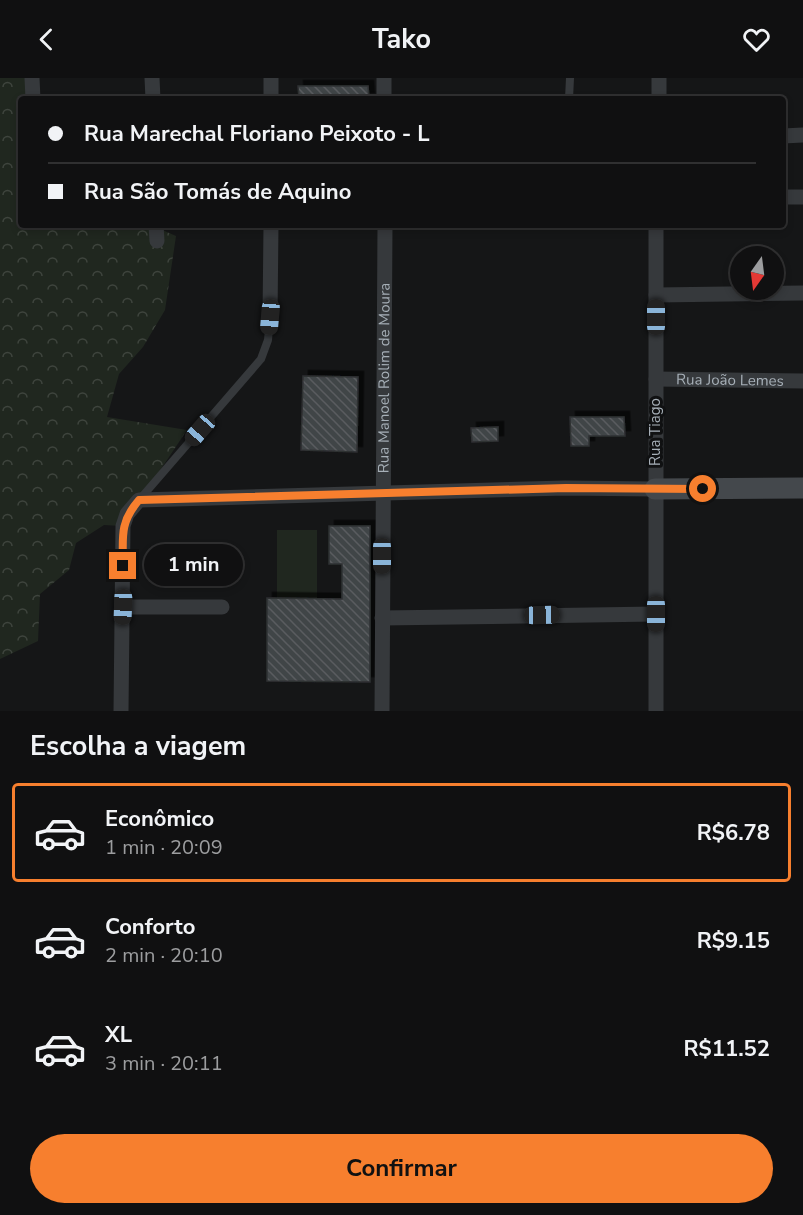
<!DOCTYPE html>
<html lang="pt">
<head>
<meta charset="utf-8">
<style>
  :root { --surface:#101011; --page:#19191a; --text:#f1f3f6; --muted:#9c9d9f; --line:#303031; --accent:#f77f2e }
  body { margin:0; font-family:"Nunito Sans",sans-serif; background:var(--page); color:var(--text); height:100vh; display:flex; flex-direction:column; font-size:22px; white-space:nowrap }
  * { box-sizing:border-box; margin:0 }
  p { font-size:20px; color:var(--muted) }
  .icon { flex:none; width:33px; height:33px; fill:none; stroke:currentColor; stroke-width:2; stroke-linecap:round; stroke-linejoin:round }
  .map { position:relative; height:633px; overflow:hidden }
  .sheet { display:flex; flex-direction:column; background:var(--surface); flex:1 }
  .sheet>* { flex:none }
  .banner { position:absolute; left:18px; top:18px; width:768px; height:132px; border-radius:6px; box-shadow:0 3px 9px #0003,0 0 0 2px var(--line); display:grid; align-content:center; height:132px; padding:0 30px; background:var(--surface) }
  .needle { width:39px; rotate:194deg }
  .fabs { position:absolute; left:730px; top:168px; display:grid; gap:12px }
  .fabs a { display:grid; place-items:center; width:54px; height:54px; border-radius:50%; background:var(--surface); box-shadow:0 3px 9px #0003,0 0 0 2px var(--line); font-size:30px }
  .end { position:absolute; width:27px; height:27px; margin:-14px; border:8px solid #f77f2e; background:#111; box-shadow:0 0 0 3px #111 }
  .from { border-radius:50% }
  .bubble { position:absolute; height:42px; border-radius:21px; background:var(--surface); box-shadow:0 3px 9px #0003,0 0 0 2px var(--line); font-size:20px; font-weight:700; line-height:42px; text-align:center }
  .car { position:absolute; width:18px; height:36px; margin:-18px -9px; border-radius:8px; box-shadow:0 0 4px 2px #0007; background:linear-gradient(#222 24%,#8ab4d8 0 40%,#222 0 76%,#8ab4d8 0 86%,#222 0) }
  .banner b { display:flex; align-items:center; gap:21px; height:57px; font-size:22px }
  .banner b+b { border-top:2px solid var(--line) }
  .banner i { width:15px; height:15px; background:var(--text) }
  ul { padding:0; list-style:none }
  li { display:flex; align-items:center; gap:18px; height:99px; margin:0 12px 9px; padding:0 18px; border:3px solid transparent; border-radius:6px }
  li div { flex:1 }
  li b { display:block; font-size:22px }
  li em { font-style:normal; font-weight:700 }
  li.current { border-color:var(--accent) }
  li>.icon { width:54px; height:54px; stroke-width:1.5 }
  h2 { padding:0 30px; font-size:27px; line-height:72px }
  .action { display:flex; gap:12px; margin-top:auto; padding:12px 30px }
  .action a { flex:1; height:69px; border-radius:36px; background:var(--accent); color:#111; font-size:24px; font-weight:700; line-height:69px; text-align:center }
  header { display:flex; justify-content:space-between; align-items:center; height:78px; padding:0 30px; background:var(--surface); font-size:27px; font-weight:700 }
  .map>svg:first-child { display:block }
</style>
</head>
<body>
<header><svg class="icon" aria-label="back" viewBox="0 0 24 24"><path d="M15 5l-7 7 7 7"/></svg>Tako<svg class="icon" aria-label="heart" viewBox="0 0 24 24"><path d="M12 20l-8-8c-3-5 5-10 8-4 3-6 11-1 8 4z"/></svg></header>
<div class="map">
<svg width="803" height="633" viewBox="0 0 803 633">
  <defs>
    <pattern id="forest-crowns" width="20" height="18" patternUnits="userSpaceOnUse" patternTransform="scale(1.5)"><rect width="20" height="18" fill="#20271f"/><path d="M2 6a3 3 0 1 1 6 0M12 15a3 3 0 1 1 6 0" fill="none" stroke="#3e443d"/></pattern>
    <pattern id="building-back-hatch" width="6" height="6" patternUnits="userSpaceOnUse" patternTransform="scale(1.5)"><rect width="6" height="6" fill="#414447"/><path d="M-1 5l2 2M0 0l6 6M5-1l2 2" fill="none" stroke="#5a5c5f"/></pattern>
    <filter id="shadow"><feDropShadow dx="5.5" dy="-5.5" stdDeviation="0" flood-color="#0009"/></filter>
  </defs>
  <rect width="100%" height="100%" fill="#151617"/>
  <!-- forest -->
  <path fill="url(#forest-crowns)" d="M0,0h32l1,21h-12v126h130l25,11 -11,74 -22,37 -24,27 -12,43 80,13 -64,96 -19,-1 -28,18 -7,27 -29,24 -2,47 -38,18z"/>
  <!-- garden -->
  <path fill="#20271f" d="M277,452h40v68h-40z"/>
  <!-- building -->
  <path fill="url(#building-back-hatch)" stroke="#2f3033" stroke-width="1.5" filter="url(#shadow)" d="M298,8h70l1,12 -70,1z
    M303,298l55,1 -1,75 -56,-2z
    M570,339h54l1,19h-36v10h-18z
    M498,349v14l-26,1 -1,-14z
    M329,448h41v156l-103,-1v-83l75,1v-35h-13z"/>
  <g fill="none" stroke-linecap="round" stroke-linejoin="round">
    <!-- lane -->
    <path stroke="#36393c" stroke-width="8" d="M569,21l1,-21
      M140,421l121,-140 7,-19 2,-23"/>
    <!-- street -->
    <g stroke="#36393c" stroke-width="15">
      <path d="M32,0l1,21"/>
      <path d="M152,0l1,21"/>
      <path d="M271,21v-21"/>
      <path d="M384,21v-21"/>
      <path d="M659,21v-21"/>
      <path d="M783,58l20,-1"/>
      <path d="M783,119h20"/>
      <path d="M156,147l1,16"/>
      <path d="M656,217l147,-2"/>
      <path d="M270,239l1,-92"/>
      <path id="s1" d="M656,301l147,2"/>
      <path d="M123,529h99"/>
      <path d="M382,540l274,-4"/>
      <path d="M121,633l2,-185 4,-12 12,-14 426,-12 90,1"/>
      <path id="s2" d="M382,633l3,-486"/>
      <path d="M656,633v-486"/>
    </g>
    <!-- secondary -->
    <path stroke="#44484c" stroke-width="21" d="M655,411l148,-1"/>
  </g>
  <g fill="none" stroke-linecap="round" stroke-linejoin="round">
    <!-- route -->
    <path stroke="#f77f2e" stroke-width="8" d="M123,488c0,-28 -4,-43 16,-66l427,-12 137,1"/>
  </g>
  <g text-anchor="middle" stroke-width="6" stroke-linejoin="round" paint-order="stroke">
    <!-- street labels -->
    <g font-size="15" fill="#a7b0b8" stroke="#101112">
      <text dy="5" stroke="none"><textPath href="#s2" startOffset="333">Rua Manoel Rolim de Moura</textPath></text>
      <text dy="5" stroke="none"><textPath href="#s1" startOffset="74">Rua João Lemes</textPath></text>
      <text transform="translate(655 354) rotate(-90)" y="5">Rua Tiago</text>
    </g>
  </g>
</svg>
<div class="fabs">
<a><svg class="needle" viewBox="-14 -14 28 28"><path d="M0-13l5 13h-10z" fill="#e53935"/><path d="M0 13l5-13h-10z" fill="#9c9d9f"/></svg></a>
</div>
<i class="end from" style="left:703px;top:411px"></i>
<i class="end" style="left:123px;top:488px"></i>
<div class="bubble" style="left:144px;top:466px;width:99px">1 min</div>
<i class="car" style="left:270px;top:239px;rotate:185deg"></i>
<i class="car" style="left:656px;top:239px;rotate:0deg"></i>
<i class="car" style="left:200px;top:352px;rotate:221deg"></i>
<i class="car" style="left:382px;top:478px;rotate:180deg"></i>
<i class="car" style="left:123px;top:529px;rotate:182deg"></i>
<i class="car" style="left:656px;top:536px;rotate:180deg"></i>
<i class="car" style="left:542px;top:537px;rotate:89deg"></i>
<div class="banner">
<b><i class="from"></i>Rua Marechal Floriano Peixoto - L</b>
<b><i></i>Rua São Tomás de Aquino</b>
</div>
</div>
<section class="sheet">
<h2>Escolha a viagem</h2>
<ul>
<li class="current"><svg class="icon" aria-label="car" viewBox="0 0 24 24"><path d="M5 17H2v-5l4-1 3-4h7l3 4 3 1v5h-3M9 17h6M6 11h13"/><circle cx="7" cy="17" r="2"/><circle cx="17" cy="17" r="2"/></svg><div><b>Econômico</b><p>1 min · 20:09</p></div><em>R$6.78</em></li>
<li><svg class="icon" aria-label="car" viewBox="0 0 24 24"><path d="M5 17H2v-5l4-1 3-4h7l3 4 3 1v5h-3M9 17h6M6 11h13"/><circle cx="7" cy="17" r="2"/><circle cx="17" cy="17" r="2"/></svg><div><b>Conforto</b><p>2 min · 20:10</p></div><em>R$9.15</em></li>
<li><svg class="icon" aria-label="car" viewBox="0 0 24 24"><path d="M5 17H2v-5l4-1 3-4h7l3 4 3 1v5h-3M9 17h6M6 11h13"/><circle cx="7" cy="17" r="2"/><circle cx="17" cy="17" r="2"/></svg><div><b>XL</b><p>3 min · 20:11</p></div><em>R$11.52</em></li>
</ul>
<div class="action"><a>Confirmar</a></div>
</section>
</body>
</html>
